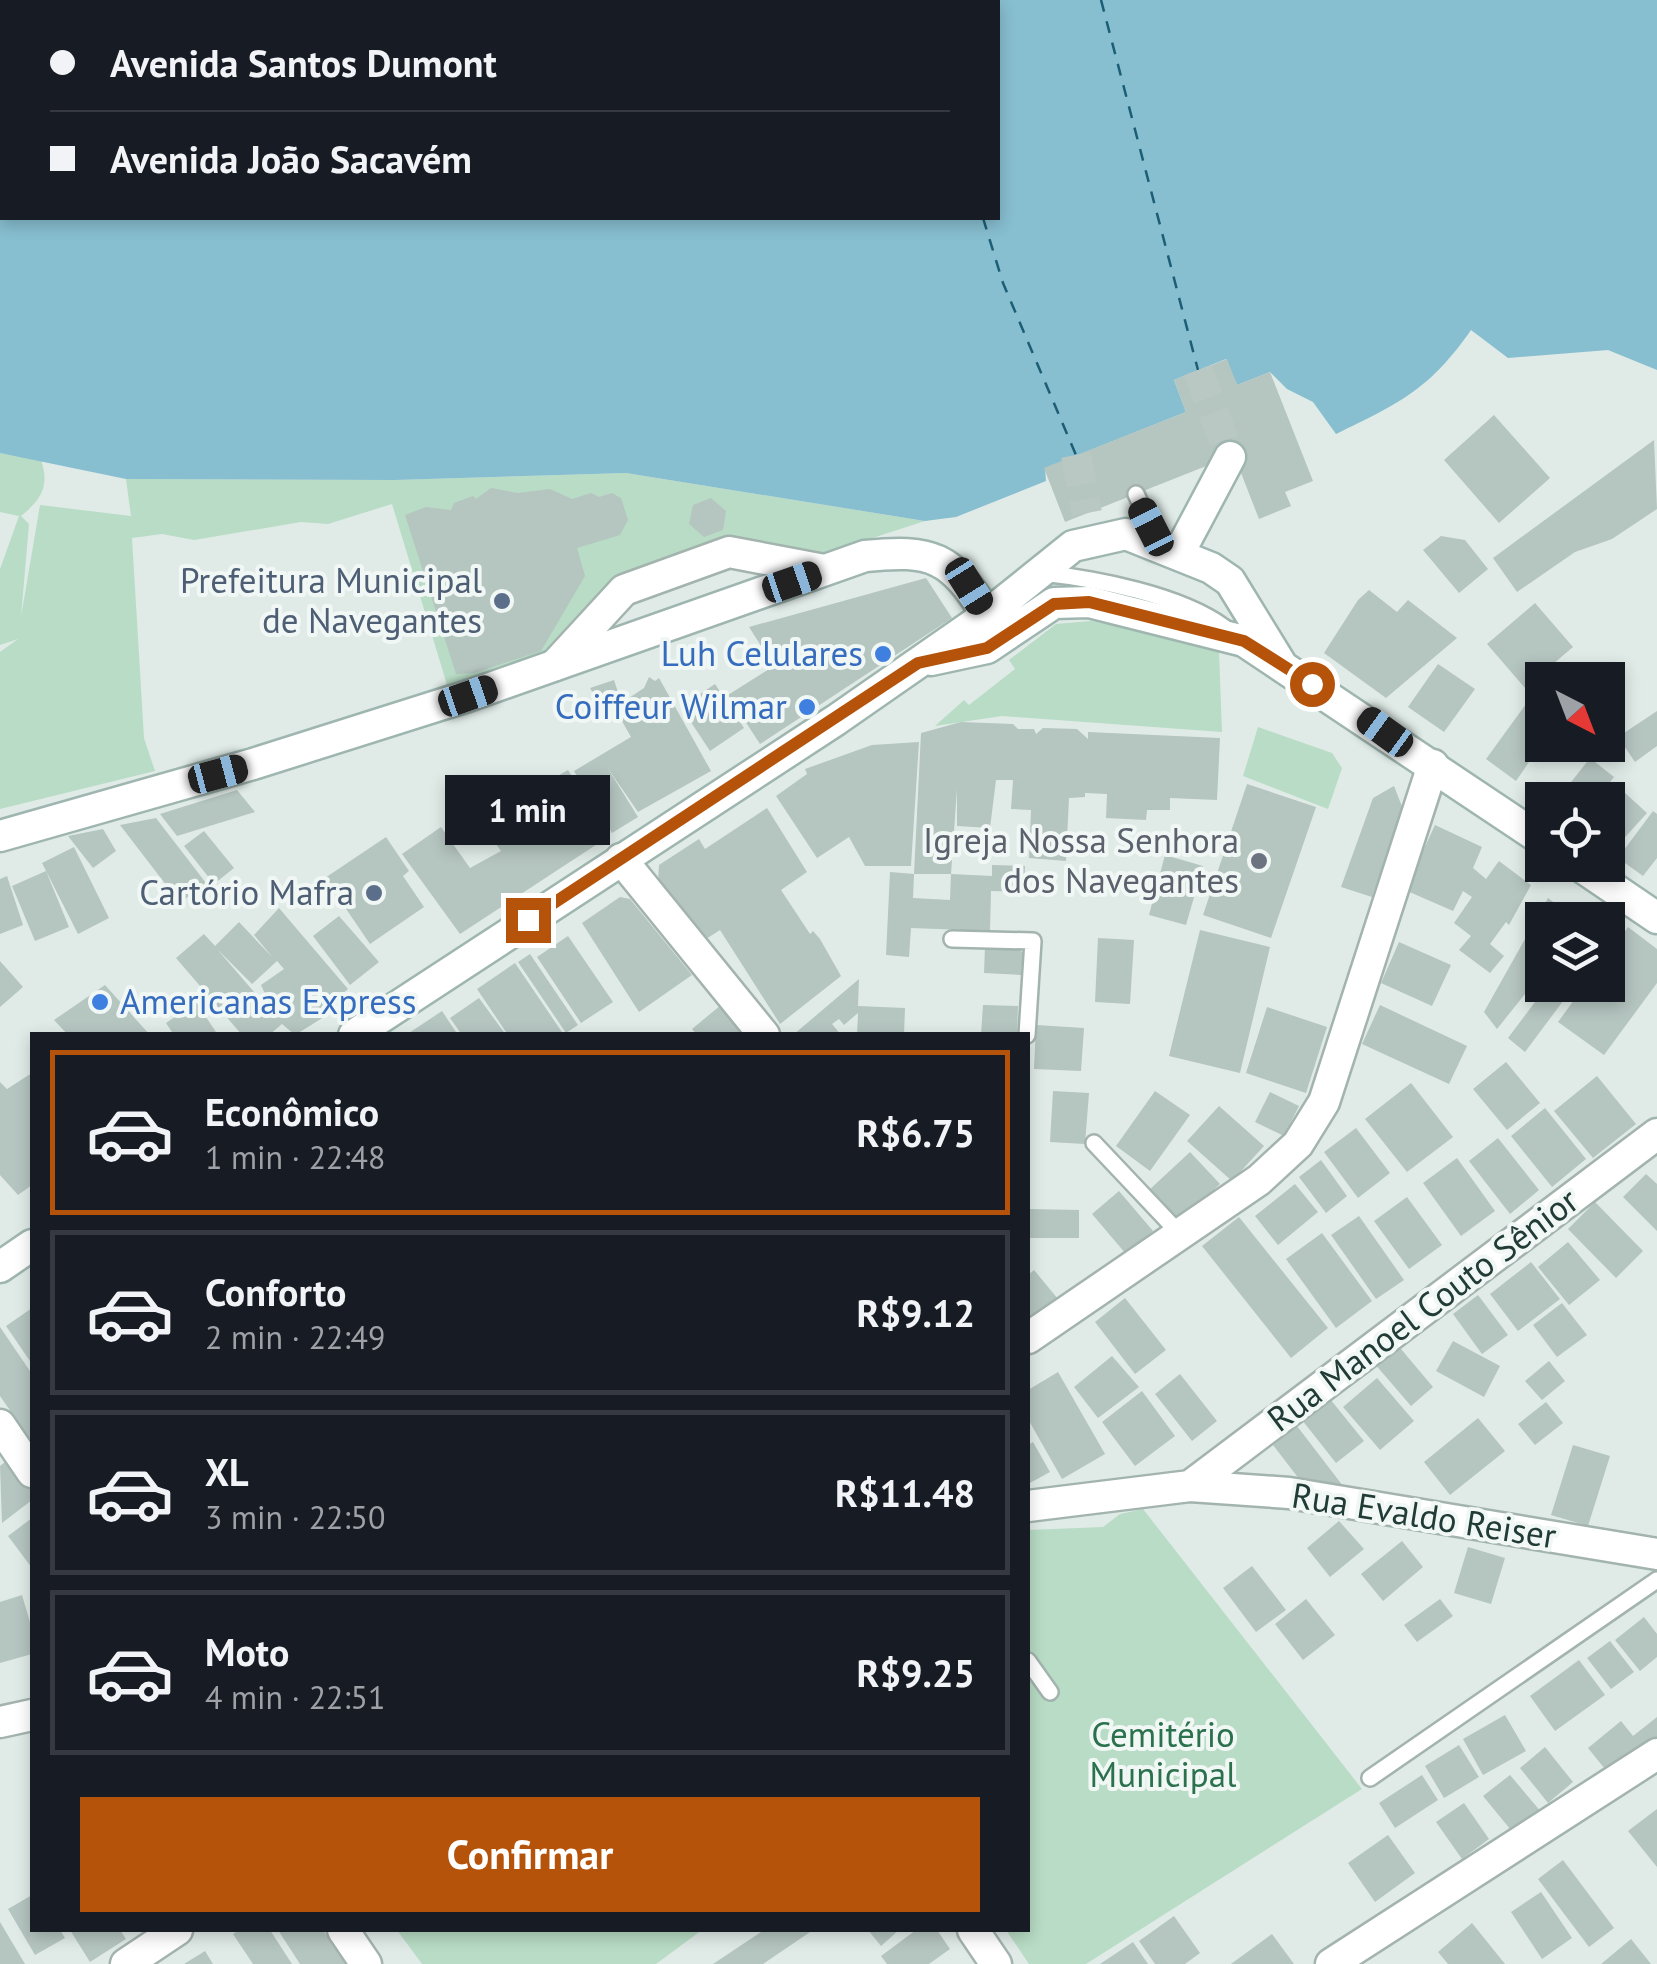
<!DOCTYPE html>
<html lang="pt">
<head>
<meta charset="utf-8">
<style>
  :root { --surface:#171b24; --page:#20242c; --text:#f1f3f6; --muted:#9ea1a6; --line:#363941; --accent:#b45309 }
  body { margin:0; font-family:"PT Sans",sans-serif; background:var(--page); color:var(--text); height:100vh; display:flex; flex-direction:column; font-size:38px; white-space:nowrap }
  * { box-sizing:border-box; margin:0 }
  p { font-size:32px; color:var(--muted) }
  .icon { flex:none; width:55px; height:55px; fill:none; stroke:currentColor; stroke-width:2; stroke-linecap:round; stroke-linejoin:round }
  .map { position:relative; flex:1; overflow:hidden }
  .details { position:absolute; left:30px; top:1032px; width:1000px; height:900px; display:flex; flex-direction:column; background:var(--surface); border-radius:0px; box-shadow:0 5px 15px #0003 }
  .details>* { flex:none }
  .hud { position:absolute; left:0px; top:0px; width:1000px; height:220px; box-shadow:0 5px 15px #0003; display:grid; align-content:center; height:220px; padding:0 50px; background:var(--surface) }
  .needle { width:65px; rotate:138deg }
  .tools { position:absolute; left:1525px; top:662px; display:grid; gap:20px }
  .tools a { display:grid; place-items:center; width:100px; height:100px; border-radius:0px; background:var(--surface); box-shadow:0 5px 15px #0003; font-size:50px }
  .end { position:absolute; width:45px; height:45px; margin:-22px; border:12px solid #b45309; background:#fff; box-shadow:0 0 0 5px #fff }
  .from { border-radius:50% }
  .bubble { position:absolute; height:70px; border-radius:0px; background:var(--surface); box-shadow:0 5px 15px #0003; font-size:32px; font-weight:700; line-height:70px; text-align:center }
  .car { position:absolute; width:30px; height:60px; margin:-30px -15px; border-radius:12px; box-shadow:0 0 8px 2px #0007; background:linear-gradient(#222 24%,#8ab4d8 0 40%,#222 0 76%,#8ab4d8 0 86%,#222 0) }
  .hud b { display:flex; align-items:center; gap:35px; height:95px; font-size:38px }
  .hud b+b { border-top:2px solid var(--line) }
  .hud i { width:25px; height:25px; background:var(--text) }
  ul { padding:18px 0 0; list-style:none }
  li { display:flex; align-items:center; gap:30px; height:165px; margin:0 20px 15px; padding:0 30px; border:5px solid var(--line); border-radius:0px }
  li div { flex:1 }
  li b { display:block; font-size:38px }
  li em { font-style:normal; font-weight:700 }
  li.current { border-color:var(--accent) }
  li>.icon { width:90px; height:90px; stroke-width:1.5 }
  .action { display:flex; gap:20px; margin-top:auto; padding:20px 50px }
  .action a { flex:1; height:115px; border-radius:0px; background:var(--accent); color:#fff; font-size:40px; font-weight:700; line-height:115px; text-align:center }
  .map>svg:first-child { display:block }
</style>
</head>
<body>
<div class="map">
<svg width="1657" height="1964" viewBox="0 0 1657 1964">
  <rect width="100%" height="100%" fill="#e0ebe7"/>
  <!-- green -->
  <path fill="#b8dcc5" d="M0,453l41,7c9,26 0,40 -20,56l8,8 -8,93 19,-112 91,11 -5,-37 269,1 231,-7 299,48 -105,34 -90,-19 -113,41 -69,78 -100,33 -56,-184 -64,20 -27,-2 -107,18 -32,-6 -30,4 12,200 11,33 -155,38v-157l18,-13 -18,6v-76l19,-53 -19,-4z
    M1091,621l108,21 20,10 3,80 -220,-16 -67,10 29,-26 5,5 46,-36 -6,-9 47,-36z
    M1258,727l74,26 10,15 -14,41 -85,-33z
    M1143,1509l219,280 -276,175h-57l-23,-34h22v-400l75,-3 17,-13z
    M397,1930h305l-46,34h-234z"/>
  <!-- water -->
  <path fill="#87bed0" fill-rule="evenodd" d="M0,0h1657v370l-49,-20 -100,8 -37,-28c-41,59 -71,73 -135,104l-23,-32 -26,-13 -17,-17 -33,13 -11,-26 -52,21 12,32 -141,56 1,13 -90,36 -31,4 -299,-48 -231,7 -269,-1 -126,-26zM2,2h996v216h-996z"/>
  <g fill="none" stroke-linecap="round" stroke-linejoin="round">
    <!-- ferry -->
    <path stroke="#1c5e76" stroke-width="2.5" stroke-dasharray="12 10" stroke-linecap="butt" d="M920,0v2
      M1101,0l97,370
      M983,218l20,65 73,172"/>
  </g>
  <!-- building -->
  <path fill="#b5c5c0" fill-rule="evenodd" d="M1227,359l10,26 33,-13 43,109 -28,11 6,14 -32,13 -25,-64 -169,67 -21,-54 142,-56 -12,-32z
    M1494,415l56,63 -51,45 -55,-63z
    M1654,440l3,69 -45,30 -37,13 -58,40 -24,-34z
    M491,488l27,5 32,-4 22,10 19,-6 8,4 13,-4 9,5 7,22 -8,15 -43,13 8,28 -44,75 -67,22 -18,1 -51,-159 21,-8 25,3 3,-7 19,-7 3,3z
    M711,498l15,13 -3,19 -19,7 -15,-13 4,-19z
    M1441,536l24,4 23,29 -29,24 -36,-43z
    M926,578l26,40 -192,126 -32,-49 46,-29 -25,-39z
    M1369,590l28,22 11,-12 49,38 -71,60 -62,-45 34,-53z
    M1535,603l38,44 -48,41 -38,-44z
    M1438,664l37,25 -31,43 -36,-25z
    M649,677l6,4 4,-3 52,93 -73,41 -31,-45 31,50 -26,16 -11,-18 -4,2 11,20 -148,97 -58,-80 39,-27 29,41 31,-17 -22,-30 89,-51 15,24 3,-3 -12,-20 57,-34 -17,-30 4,-10 -18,8 -10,-17 24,-8 5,15 10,3 15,-10z
    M715,684l29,44 -34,23 -29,-44z
    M1531,697l11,9v37l-26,38 -30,-22z
    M1657,711v35l-22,16 -17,-25z
    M961,722l52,2 5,5h16l2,5 7,-6 34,1 11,10v-7l132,6 -3,62 -47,-2v12h-23l-1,10 -40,-2 1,-24 -22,-1v4l-16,1 -3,63 -37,-3 2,-48 -20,-1 2,-29h-17l-6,48 -33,-2v-37l-6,85h-37l-1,24 37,2 1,-26 41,2v-11l33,1 -1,26 -33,-1 -1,40 -79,-3 -2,29 -23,-2 4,-83 24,2 7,-141z
    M919,742l-8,124h-46l-16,-29 -32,21 -41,-62 31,-22 -2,-5 67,-24z
    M1590,758l24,19 -18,23h-39z
    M1247,784l69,23 -45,131 -68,-23z
    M1394,786l9,23 -31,88 -31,-10 32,-89z
    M237,790l18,22 -78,24 -17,-22z
    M1624,792l23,21 -29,32 -10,-10v-26z
    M767,808l40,64 -26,18 29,44 3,-3 7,8 21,37 -61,48 -60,-94 -14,9 -48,-57 1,-17 40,-26 6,10z
    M1653,811l4,3v44l-14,18 -25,-18z
    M156,818l50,65 -26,20 -60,-78z
    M1435,825l47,22 -9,21 13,11 13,-18 32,24 -22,40 -3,-3 -16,22 14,12 -14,17 -31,-23 12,-14 -17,-13 18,-26 -9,-6 -10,20 -48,-21z
    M103,829l13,22 -23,17 -25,-32z
    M204,831l30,37 -20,16 -30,-38z
    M386,837l23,34 -6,5 21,31 -54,37 -45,-66z
    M74,847l35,71 -31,16 -36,-71z
    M1165,855l38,11 -17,59 -37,-10z
    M46,871l23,56 -34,14 -23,-55z
    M7,876l16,49 -23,9v-55z
    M620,897l10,2 62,76 -53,37 -57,-89z
    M1548,898l29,22h-35v65h33l-50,67 -17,-14 27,-36 -10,-8 -28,35 -13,-17z
    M279,908l69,81 -28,24 4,4 -29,18 -13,-11 -13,11h-27l-66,-77 28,-24 11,12 24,-24 34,36 -19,-23zM217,949l35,35 25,-23 7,8 -23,16 5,11 -5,4z
    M339,916l40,46 -29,23 -37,-49z
    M1628,927l29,22v34l-53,72 -46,-33 27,-37h23v-30z
    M1200,930l70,17 -30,126 -71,-17z
    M568,936l45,66 -32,21 -44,-66z
    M1098,938l36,2 -4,64 -35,-2z
    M1399,942l52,23 -19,41 -51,-23z
    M985,946l32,1 6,6 -2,22 -37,-2z
    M530,954l48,71 -12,8 -48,-71z
    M0,961l23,26 -23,20z
    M515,963l49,72h-56l-31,-46z
    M859,979l-1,27 47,2 -1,27h-47l1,-22 -14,12 -5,-6 -7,5 9,11h-48z
    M105,985l45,50h-82l-14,-15z
    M479,998l27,37h-44l-12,-17z
    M196,1002l22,33h-44l-8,-12z
    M721,1005l24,30h-48l-5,-6z
    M983,1005l35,1 -1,29h-36z
    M1380,1005l87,41 -18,38 -87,-40z
    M1267,1007l60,20 -21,66 -60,-20z
    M442,1011l16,24h-52z
    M1036,1025l48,3 -3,43 -47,-2z
    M1506,1062l34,41 -33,27 -34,-41z
    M32,1073v112l-14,10 -18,-20v-93l7,7z
    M1597,1076l39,48 -43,34 -39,-47z
    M1411,1083l42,54 -46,35 -42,-53z
    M1053,1091l36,2 -4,51 -35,-2z
    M1155,1091l35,24 -40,56 -34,-25z
    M1270,1092l29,14 -15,30 -29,-14z
    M1219,1106l45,40 -32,35 -45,-40z
    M1545,1108l41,51 -34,28 -41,-51z
    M1356,1128l34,45 -32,25 -34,-46z
    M1498,1138l41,52 -29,24 -41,-53z
    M1190,1152l30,32 -42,40 -30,-33z
    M1457,1158l38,53 -34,25 -38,-53z
    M1321,1160l26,36 -21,17 -27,-36z
    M1646,1174l11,10v47l-34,-34z
    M1295,1184l23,28 -40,33 -23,-29z
    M1119,1191l34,40 -27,23 -34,-40z
    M1407,1197l35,48 -33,24 -35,-48z
    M1595,1202l48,49 -27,27 -48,-49z
    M1030,1209l49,1v28h-49z
    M1359,1216l45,64 -28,19 -45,-64z
    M1239,1217l89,111 -37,30 -89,-112z
    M1322,1233l50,68 -36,27 -50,-69z
    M1568,1242l32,38 -31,25 -31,-38z
    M1531,1262l29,37 -42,32 -28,-37z
    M1034,1270l24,29 -30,24v-48z
    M1478,1295l30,40 -26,19 -29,-40z
    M1125,1298l41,52 -31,24 -40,-52z
    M1562,1303l25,32 -30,22 -24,-32z
    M32,1308v56l-26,-38z
    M0,1327l32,47v68l-32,-46z
    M1453,1341l47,25 -16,31 -48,-26z
    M1396,1343l37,44 -22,19 -37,-43z
    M1112,1356l27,31 -41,31 -24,-31z
    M1549,1361l16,20 -23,19 -17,-19z
    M1058,1372l47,82 -43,25 -34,-60v-29z
    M1180,1374l37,47 -25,20 -37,-47z
    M1377,1378l37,43 -34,29 -37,-43z
    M1142,1391l33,45 -40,30 -33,-44z
    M1330,1399l34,42 -28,22 -34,-43z
    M1546,1402l17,21 -28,22 -17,-21z
    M1478,1418l27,33 -55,44 -26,-33z
    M1297,1426l46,60 -40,-2 -30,-39z
    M1033,1442l17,30 -22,12v-39z
    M1573,1445l37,11 -22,70 -37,-11z
    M10,1458l22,31v11l-30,23 -2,-57z
    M32,1518v50l-24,-32z
    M1339,1521l25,28 -34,28 -23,-29z
    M1402,1541l21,26 -40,34 -22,-27z
    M1468,1547l37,11 -14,46 -37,-11z
    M1252,1566l34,44 -30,22 -33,-44z
    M22,1595l10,34v25l-32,9v-61z
    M1306,1599l29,36 -32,25 -28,-36z
    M1440,1599l13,17 -36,26 -13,-17z
    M1644,1617l13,17v23l-17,14 -25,-31z
    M1610,1641l24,31 -23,17 -24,-31z
    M1579,1660l26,35 -50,36 -25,-35z
    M1505,1715l21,36 -43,24 -20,-36z
    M1657,1717v26l-44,36 -25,-31 33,-27 12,15z
    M1459,1745l20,32 -35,21 -19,-32z
    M1545,1747l28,35 -25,21 -28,-35z
    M1422,1775l16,25 -43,28 -16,-25z
    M1510,1775l32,38 -27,22 -32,-39z
    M1464,1803l25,36 -27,20 -26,-37z
    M1657,1809v58l-29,-36z
    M1388,1835l27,38 -40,29 -27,-39z
    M1563,1860l51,68 -25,19 -51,-68z
    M1541,1892l31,46 -30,21 -31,-47z
    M32,1895v35h28l5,8 -30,17 -27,-46z
    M1174,1916l26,37 -15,11h-30l-16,-23z
    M0,1922l25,42h-25z
    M1472,1923l33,41h-57l-10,-12z
    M70,1930h50l6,9 -36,23z
    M239,1930h31l22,34h-39l-20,-30z
    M278,1930h45l23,34h-46z
    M764,1930h49l-50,34h-50z
    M868,1930h31l-18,16z
    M916,1930h21l13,19 -21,15h-42l-6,-8z
    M1272,1934l22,30h-63z
    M1631,1939l20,25h-50z
    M1133,1942l15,22h-48z
    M205,1951l8,13h-29z"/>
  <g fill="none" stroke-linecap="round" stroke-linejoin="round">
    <!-- secondary-tunnel -->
    <path stroke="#bac8c4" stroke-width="30" stroke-dasharray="30 15" stroke-linecap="butt" d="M1198,370l32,87
      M1076,455l11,58"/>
    <defs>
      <path id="lane" d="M1136,494l24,51
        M1042,573c55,6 138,22 182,54
        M952,939l81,2 -6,94
        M1094,1143l86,91
        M1028,1661l22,31
        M1370,1778l287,-198"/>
      <path id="street" d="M555,665l69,-75 105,-38 95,18
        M621,859l143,176
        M1028,1338l231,-158 39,-36 26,-42 109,-337
        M0,1425l32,47
        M1190,1486l467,-352
        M1028,1506l162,-20 99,7 368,61
        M0,1722l32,-7
        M343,1930l23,34
        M973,1930l23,34
        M126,1964l51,-34
        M1331,1964l326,-210"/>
      <path id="secondary" d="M1179,553l51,-96
        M931,660l56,-12 67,-45 35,-1 155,39 298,199
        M0,836l253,-72 215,-68 397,-140c68,-7 86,1 122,59
        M1579,865l78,53
        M354,1035l482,-315 151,-105 86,-69 53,-12 85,34 19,13 51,83
        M0,1267l32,-22"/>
    </defs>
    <!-- lane casing -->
    <use href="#lane" stroke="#a3b3ae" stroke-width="20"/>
    <!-- street casing -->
    <use href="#street" stroke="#a3b3ae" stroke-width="35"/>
    <!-- secondary casing -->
    <use href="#secondary" stroke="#9fb6b0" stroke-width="35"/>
    <!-- lane -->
    <use href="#lane" stroke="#fff" stroke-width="15"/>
    <!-- street -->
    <use href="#street" stroke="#fff" stroke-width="30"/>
    <!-- secondary -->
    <use href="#secondary" stroke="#fff" stroke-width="30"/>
  </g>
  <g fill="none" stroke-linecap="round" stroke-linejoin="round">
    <!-- route -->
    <path stroke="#b45309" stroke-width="12" d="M528,920l390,-257 69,-15 67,-44 35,-2 155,39 68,43"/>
  </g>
  <!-- markers -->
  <g fill="#5c6f8a" stroke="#f0f7f4" stroke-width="4">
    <circle cx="502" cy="601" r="10"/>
    <circle cx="374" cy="893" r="10"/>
  </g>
  <g fill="#3f7fe0" stroke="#f0f7f4" stroke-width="4">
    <circle cx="883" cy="654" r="10"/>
    <circle cx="807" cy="707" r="10"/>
    <circle cx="100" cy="1002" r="10"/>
  </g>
  <circle fill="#6b7280" stroke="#f0f7f4" stroke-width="4" cx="1259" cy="861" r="10"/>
  <g text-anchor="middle" stroke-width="8" stroke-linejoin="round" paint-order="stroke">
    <!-- service labels -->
    <g font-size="35" fill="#4e5e75" stroke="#f0f7f4" text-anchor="end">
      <text x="482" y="593">Prefeitura Municipal<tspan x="482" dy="40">de Navegantes</tspan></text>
      <text x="354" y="905">Cartório Mafra</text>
    </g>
    <!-- shop labels -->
    <g font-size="35" fill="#366cbe" stroke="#f0f7f4" text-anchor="end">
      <text x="863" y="666">Luh Celulares</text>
      <text x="787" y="719">Coiffeur Wilmar</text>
      <text x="120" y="1014" text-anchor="start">Americanas Express</text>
    </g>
    <!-- worship labels -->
    <g font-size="35" fill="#5b616d" stroke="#f0f7f4" text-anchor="end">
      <text x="1239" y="853">Igreja Nossa Senhora<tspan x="1239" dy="40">dos Navegantes</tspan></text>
    </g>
    <!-- street labels -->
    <g font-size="35" fill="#213b36" stroke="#f0f7f4">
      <text transform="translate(1423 1310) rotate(-37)" y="12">Rua Manoel Couto Sênior</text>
      <text transform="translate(1424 1516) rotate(9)" y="12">Rua Evaldo Reiser</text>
    </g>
    <!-- park labels -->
    <g font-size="35" fill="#2b714d" stroke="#f0f7f4">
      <text x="1163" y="1747">Cemitério<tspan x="1163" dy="40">Municipal</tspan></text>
    </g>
  </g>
</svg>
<div class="tools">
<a><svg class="needle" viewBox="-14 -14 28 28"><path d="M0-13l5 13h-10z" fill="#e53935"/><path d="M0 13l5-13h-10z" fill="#9ea1a6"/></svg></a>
<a><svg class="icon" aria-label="locate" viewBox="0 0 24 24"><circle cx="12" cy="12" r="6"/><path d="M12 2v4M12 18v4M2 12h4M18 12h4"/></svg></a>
<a><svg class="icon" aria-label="layers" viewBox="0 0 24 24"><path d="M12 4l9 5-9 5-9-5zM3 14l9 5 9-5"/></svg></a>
</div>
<i class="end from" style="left:1312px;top:684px"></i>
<i class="end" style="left:528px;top:920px"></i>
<div class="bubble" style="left:445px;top:775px;width:165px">1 min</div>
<i class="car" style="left:1151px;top:527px;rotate:333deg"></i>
<i class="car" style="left:792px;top:582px;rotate:71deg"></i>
<i class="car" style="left:969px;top:586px;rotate:148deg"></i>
<i class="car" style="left:468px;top:696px;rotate:71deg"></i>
<i class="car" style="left:1385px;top:732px;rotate:306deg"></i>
<i class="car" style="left:218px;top:774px;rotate:75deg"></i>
<div class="hud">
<b><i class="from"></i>Avenida Santos Dumont</b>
<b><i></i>Avenida João Sacavém</b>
</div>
<section class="details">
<ul>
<li class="current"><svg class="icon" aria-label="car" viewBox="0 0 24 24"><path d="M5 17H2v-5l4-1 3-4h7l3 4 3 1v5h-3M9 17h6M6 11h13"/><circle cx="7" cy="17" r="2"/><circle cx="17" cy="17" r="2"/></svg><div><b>Econômico</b><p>1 min · 22:48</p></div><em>R$6.75</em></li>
<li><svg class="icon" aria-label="car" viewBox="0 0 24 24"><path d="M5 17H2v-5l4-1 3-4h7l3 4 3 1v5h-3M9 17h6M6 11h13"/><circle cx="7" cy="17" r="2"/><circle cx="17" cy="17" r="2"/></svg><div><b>Conforto</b><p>2 min · 22:49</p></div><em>R$9.12</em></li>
<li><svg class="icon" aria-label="car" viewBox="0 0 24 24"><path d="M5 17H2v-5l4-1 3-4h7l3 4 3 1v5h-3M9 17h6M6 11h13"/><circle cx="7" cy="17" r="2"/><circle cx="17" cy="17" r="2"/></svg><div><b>XL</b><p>3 min · 22:50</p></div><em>R$11.48</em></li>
<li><svg class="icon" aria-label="car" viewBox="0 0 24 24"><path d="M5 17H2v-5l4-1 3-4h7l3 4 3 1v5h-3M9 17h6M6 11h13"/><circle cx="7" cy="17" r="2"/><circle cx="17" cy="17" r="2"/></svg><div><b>Moto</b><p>4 min · 22:51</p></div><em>R$9.25</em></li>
</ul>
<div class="action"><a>Confirmar</a></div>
</section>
</div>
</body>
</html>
